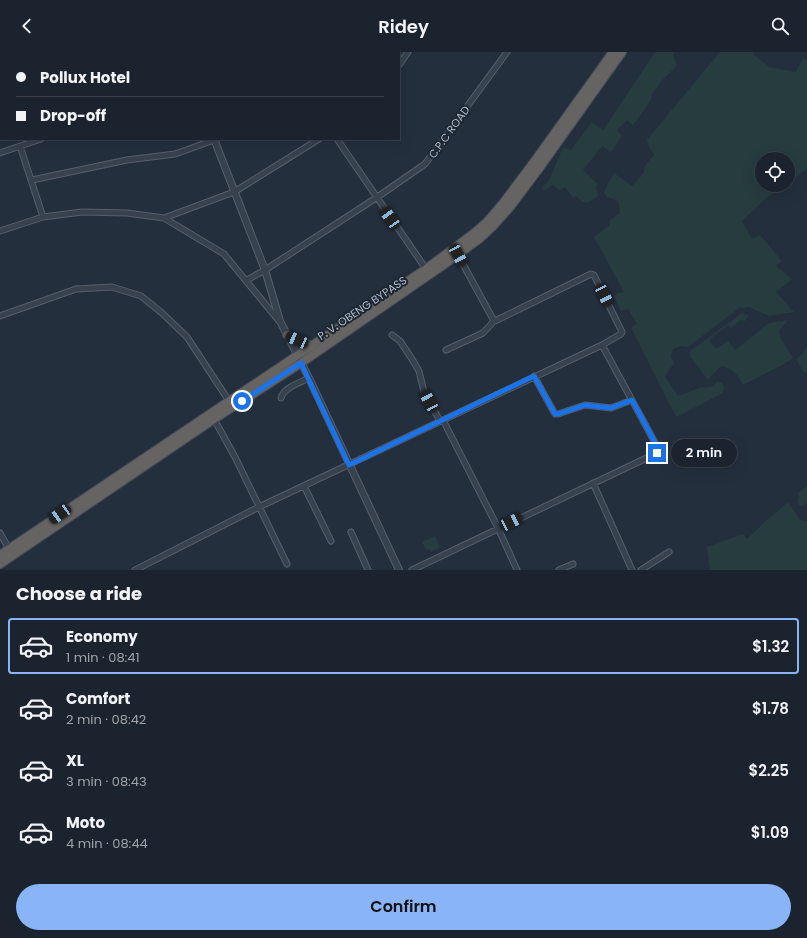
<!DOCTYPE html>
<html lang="en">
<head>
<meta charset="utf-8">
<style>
  :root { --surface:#1b232e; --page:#242b36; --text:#f1f3f6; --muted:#a0a4aa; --line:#39404a; --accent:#8ab4f8 }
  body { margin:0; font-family:Poppins,sans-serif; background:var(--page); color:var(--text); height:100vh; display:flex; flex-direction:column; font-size:15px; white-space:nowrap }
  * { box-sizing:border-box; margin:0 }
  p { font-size:13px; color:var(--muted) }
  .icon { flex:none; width:22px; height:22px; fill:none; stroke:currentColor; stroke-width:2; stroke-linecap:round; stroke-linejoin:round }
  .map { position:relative; height:518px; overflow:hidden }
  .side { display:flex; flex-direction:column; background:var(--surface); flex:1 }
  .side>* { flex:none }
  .top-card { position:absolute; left:0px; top:0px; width:400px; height:88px; box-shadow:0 4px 16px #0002,0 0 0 1px var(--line); display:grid; align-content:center; height:88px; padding:0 16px; background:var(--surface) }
  .tools { position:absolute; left:755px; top:100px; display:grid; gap:8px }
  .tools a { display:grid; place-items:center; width:40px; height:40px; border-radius:50%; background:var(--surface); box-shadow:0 4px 16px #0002,0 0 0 1px var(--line); font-size:20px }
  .end { position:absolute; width:18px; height:18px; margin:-9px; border:5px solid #1a73e8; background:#fff; box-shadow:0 0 0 2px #fff }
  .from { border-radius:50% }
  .bubble { position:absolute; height:28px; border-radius:14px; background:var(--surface); box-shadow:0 4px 16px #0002,0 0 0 1px var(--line); font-size:13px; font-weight:600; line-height:28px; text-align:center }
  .car { position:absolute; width:12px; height:24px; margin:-12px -6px; border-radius:5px; box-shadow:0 0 3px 1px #0007; background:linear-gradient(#222 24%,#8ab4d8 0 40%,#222 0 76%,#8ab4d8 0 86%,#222 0) }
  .top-card b { display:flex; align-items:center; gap:14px; height:38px; font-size:15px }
  .top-card b+b { border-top:1px solid var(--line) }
  .top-card i { width:10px; height:10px; background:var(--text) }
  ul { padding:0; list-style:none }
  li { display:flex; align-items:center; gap:12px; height:56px; margin:0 8px 6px; padding:0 8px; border:2px solid transparent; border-radius:4px }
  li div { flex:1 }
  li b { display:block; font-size:15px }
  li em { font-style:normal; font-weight:600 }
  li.active { border-color:var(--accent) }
  li>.icon { width:36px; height:36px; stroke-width:1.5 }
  h2 { padding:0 16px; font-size:18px; line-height:48px }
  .primary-button { display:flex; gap:8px; margin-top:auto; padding:8px 16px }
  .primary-button a { flex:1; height:46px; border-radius:24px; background:var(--accent); color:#111; font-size:16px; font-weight:600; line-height:46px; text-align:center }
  header { display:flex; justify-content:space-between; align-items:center; height:52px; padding:0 16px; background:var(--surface); font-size:18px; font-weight:600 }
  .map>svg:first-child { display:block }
</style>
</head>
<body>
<header><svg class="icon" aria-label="back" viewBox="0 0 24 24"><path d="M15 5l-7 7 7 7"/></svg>Ridey<svg class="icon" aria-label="search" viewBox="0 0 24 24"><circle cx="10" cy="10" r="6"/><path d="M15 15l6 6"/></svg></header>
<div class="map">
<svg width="807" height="518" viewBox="0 0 807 518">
  <rect width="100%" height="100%" fill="#242f3e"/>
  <!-- green -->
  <path fill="#263c3f" d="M655,0h20l-2,3 4,11 -13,12 -12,16 -1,5 -4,7 -14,19 -6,-5 -10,10 5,6 -11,16 -9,-6 -19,24 15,14 -3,5 2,1 1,6 -10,7 -5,-1 -7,-6 -3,2 -8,-11 -6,3 -6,-5 -8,5 -4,-1 8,-9 14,-33 8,3 21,-28 11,8z
    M720,0h34l-1,2 16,13 27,5 6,-13 5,1v109l-19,14v-24h-26v26h23l-21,15 -22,21 10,18 8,-4 22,26 -6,5 16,13 -16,13 18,20 -25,4 -20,-9 -10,1 -51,39 -7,-1 -8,3 -2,7 3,7 -9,13 13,20 21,-8 12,-1 7,-6 4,2 2,4 -1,6 -47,24 -45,-90 6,-3 -9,-15 -7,2 -7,-14 4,-4 6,-1 -30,-55 16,-12v-5l10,-7 -2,-12 -11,-4 -3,-4 3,-8 7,-12 18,13 12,-13c-1,-7 6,-13 10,-18l-5,-8 -2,-7z
    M742,261l7,2 -4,6 -4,-1 -10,8 -3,-3 -19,15 7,9 12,-8 7,9 34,-27 19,-3 -9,11 2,8 12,19 -11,7 -39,20c-5,-11 -10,-15 -21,-19 -6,4 -9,9 -14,14l-18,-24 1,-2 -2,-2z
    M807,293v25l-3,3 -8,-14 7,-5z
    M807,434v17l-5,3 -3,-1 -2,-3 2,-5 -1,-4z
    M788,450l12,18 7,1v49h-97l-3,-23 36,-13 4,5 20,-19z
    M435,484l5,11 -9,5 -2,-3 -3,1 -4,-8z"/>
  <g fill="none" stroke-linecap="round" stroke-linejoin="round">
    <defs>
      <path id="minor" d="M98,0l1,1
        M266,0v1
        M121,1l4,-1
        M399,13l9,-13
        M0,41h1
        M337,87l89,130
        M20,94l23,71
        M0,101l41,-14
        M32,128l95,-20 48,-6 42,-15
        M164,166l70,-26 85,-53
        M0,179l43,-14 39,-5 45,1 37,5 60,36 55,67
        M458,203l36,66
        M247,228l18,-10 111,-72 49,-34 82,-112
        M0,264l76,-27 36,-2 29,9 21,17 25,24 42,64
        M392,283l8,6 12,18 7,12 5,21 16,29
        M534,324l21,38h3l27,-9 26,3 21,-8
        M281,346c3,-11 19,-15 28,-20
        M214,367l21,38 52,107
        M443,368l55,108 19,42
        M593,431l39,87
        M304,434l27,55
        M351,480l17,38
        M0,481l9,16
        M135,518l124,-63 343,-162 19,-11 1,-2 -28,-57 -3,-1 -96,47h-1l-11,12 -37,17
        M412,518l245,-117 2,-3 -57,-105
        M559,518l14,-6
        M641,518l28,-18"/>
      <path id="tertiary" d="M179,0v1
        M214,87l51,131 15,51 29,57 90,192"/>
      <path id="trunk" d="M287,283l25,11
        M0,503l426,-286 47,-35 14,-12 17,-20 33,-44 76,-106
        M0,512l214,-145 87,-56 141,-97 37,-27 14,-13 17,-19 30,-40 82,-115"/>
    </defs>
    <!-- minor casing -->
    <use href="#minor" stroke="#565f6c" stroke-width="7"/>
    <!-- tertiary casing -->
    <use href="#tertiary" stroke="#565f6c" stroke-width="8"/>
    <!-- trunk casing -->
    <use href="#trunk" stroke="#434c59" stroke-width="10"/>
    <!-- minor -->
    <use href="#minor" stroke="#38414e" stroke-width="5"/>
    <!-- tertiary -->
    <use href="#tertiary" stroke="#38414e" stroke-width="6"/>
    <!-- trunk -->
    <use href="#trunk" stroke="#656462" stroke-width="8"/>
  </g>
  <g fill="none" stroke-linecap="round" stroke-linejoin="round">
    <!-- route -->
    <path stroke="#1a73e8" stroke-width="5" d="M242,349l59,-38 48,102 185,-89 21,38h3l27,-9 26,3 21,-8 27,50 -2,3"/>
  </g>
  <g text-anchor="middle" stroke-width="4" stroke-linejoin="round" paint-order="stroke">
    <!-- street labels -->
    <g font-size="11" fill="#b4bcc9" stroke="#1d2633">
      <text transform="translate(449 80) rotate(-54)" y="4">C.P.C ROAD</text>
      <text transform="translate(362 256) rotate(-34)" y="4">P. V. OBENG BYPASS</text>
    </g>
  </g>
</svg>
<div class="tools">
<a><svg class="icon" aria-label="locate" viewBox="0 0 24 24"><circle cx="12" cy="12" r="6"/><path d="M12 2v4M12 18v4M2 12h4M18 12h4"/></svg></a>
</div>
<i class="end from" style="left:242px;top:349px"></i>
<i class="end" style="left:657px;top:401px"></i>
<div class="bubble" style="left:671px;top:387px;width:66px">2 min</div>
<i class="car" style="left:390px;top:166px;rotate:325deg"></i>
<i class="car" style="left:458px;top:203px;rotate:152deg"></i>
<i class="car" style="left:604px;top:243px;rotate:154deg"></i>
<i class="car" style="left:297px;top:288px;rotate:294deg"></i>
<i class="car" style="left:429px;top:349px;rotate:332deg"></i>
<i class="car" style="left:60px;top:462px;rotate:236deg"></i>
<i class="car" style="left:511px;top:470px;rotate:64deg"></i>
<div class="top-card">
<b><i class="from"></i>Pollux Hotel</b>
<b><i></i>Drop-off</b>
</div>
</div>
<section class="side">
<h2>Choose a ride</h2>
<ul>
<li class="active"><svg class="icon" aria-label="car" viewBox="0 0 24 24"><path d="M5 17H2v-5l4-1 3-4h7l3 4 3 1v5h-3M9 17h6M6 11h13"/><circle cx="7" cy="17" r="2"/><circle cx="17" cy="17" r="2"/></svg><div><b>Economy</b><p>1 min · 08:41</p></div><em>$1.32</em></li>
<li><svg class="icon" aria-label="car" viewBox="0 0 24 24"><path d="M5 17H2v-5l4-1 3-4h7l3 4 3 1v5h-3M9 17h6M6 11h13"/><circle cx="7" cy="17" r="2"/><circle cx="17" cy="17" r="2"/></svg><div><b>Comfort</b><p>2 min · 08:42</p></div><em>$1.78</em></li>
<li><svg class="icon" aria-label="car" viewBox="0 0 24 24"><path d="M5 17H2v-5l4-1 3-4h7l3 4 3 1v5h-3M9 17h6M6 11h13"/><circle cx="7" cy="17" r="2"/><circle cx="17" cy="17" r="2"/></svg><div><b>XL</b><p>3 min · 08:43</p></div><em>$2.25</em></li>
<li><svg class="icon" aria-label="car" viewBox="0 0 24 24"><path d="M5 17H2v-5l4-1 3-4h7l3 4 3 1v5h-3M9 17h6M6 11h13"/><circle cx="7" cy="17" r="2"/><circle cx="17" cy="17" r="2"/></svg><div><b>Moto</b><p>4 min · 08:44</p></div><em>$1.09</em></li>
</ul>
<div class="primary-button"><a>Confirm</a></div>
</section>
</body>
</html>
